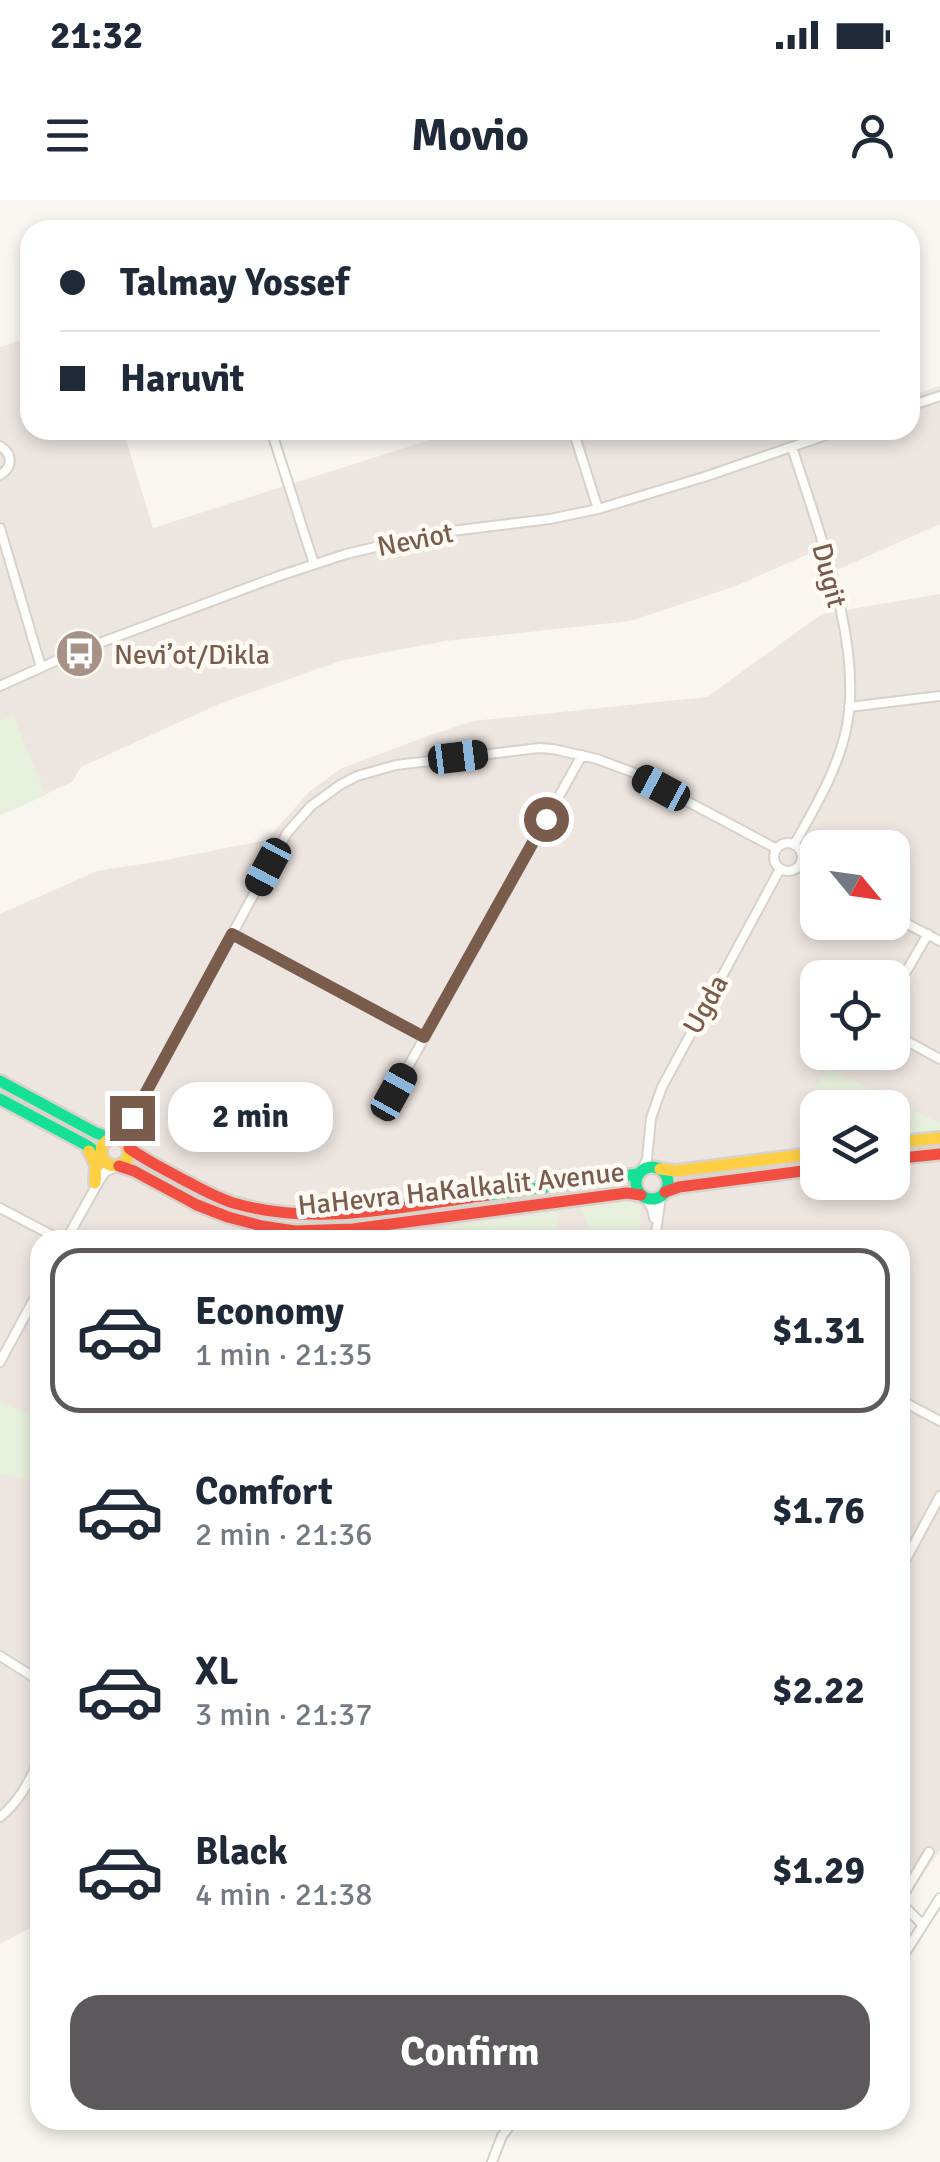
<!DOCTYPE html>
<html lang="en">
<head>
<meta charset="utf-8">
<style>
  :root { --surface:#fff; --page:#f2f2f3; --text:#1f2937; --muted:#747a83; --line:#e0e1e3; --accent:#5c585b }
  body { margin:0; font-family:Signika,sans-serif; background:var(--page); color:var(--text); height:100vh; display:flex; flex-direction:column; font-size:38px; white-space:nowrap }
  * { box-sizing:border-box; margin:0 }
  p { font-size:32px; color:var(--muted) }
  .icon { flex:none; width:55px; height:55px; fill:none; stroke:currentColor; stroke-width:2; stroke-linecap:round; stroke-linejoin:round }
  .map { position:relative; flex:1; overflow:hidden }
  .sheet { position:absolute; left:30px; top:1030px; width:880px; height:900px; display:flex; flex-direction:column; background:var(--surface); border-radius:30px; box-shadow:0 5px 15px #0003 }
  .sheet>* { flex:none }
  .top-card { position:absolute; left:20px; top:20px; width:900px; height:220px; border-radius:30px; box-shadow:0 5px 15px #0003; display:grid; align-content:center; height:220px; padding:0 40px; background:var(--surface) }
  .needle { width:65px; rotate:119deg }
  .tools { position:absolute; left:800px; top:630px; display:grid; gap:20px }
  .tools a { display:grid; place-items:center; width:110px; height:110px; border-radius:20px; background:var(--surface); box-shadow:0 5px 15px #0003; font-size:50px }
  .end { position:absolute; width:45px; height:45px; margin:-22px; border:12px solid #7a5c4d; background:#fff; box-shadow:0 0 0 5px #fff }
  .from { border-radius:50% }
  .bubble { position:absolute; height:70px; border-radius:30px; background:var(--surface); box-shadow:0 5px 15px #0003; font-size:32px; font-weight:800; line-height:70px; text-align:center }
  .car { position:absolute; width:30px; height:60px; margin:-30px -15px; border-radius:12px; box-shadow:0 0 8px 2px #0007; background:linear-gradient(#222 24%,#8ab4d8 0 40%,#222 0 76%,#8ab4d8 0 86%,#222 0) }
  .top-card b { display:flex; align-items:center; gap:35px; height:95px; font-size:38px }
  .top-card b+b { border-top:2px solid var(--line) }
  .top-card i { width:25px; height:25px; background:var(--text) }
  ul { padding:18px 0 0; list-style:none }
  li { display:flex; align-items:center; gap:30px; height:165px; margin:0 20px 15px; padding:0 20px; border:5px solid transparent; border-radius:30px }
  li div { flex:1 }
  li b { display:block; font-size:38px }
  li em { font-style:normal; font-weight:800 }
  li.on { border-color:var(--accent) }
  li>.icon { width:90px; height:90px; stroke-width:1.5 }
  .primary-button { display:flex; gap:20px; margin-top:auto; padding:20px 40px }
  .primary-button a { flex:1; height:115px; border-radius:30px; background:var(--accent); color:#fff; font-size:40px; font-weight:800; line-height:115px; text-align:center }
  .status { display:flex; justify-content:space-between; align-items:center; height:70px; padding:0 50px; background:var(--surface); direction:ltr }
  .status svg { height:28px; fill:currentColor }
  header { display:flex; justify-content:space-between; align-items:center; height:130px; padding:0 40px; background:var(--surface); font-size:45px; font-weight:800 }
  .map>svg:first-child { display:block }
</style>
</head>
<body>
<div class="status"><b>21:32</b><svg viewBox="0 0 49 12"><path d="M0 12V9h3v3zM5 12V6h3v6zM10 12V3h3v9zM15 12V0h3v12zM26 1h20v11H26zM47 4h2v5h-2z"/></svg></div>
<header><svg class="icon" aria-label="menu" viewBox="0 0 24 24"><path d="M4 6h16M4 12h16M4 18h16"/></svg>Movio<svg class="icon" aria-label="person" viewBox="0 0 24 24"><circle cx="12" cy="8" r="4"/><path d="M4 21q1-7 8-7t8 7"/></svg></header>
<div class="map">
<svg width="940" height="1962" viewBox="0 0 940 1962">
  <rect width="100%" height="100%" fill="#f9f5f0"/>
  <!-- industrial -->
  <path fill="#ede5e0" fill-rule="evenodd" d="M30,137v93h93l30,98 308,-98h449v-34l30,-10v138l-119,53 -8,-25 -77,34 -106,35 -185,20 -105,20 -121,43 -138,63 -9,15 -72,33v-468z
    M940,394v1256l-40,57v-667h-860v683l-40,21v-1030l97,-43 69,-11 100,-20 43,-48 31,-23 82,-31 51,-17 234,-24 115,-83zM818,648h74v74h-74zM818,778h74v74h-74zM818,908h74v74h-74z"/>
  <!-- green -->
  <path fill="#e7f0db" d="M13,515l33,80 -46,20v-94z
    M829,869l111,54v10l-47,4 -1,-29h-74l-1,1 -4,-19z
    M630,1001l10,5 1,34h-46l-16,-34z
    M560,1011l-6,29h-204z
    M0,1201l40,19v66l-9,-5 -31,-7z"/>
  <g fill="none" stroke-linecap="round" stroke-linejoin="round">
    <defs>
      <path id="street" d="M910,206l30,-10
        M271,230l43,134
        M573,230l25,79
        M0,246c13,8 13,21 0,29
        M792,247c25,80 71,195 55,278 -8,43 -32,82 -53,120
        M0,328l41,139
        M0,486l73,-33 206,-77 67,-22 89,-21 115,-14 48,-10 106,-32 137,-47
        M849,507l91,-11
        M774 657a14 14 0 1 1 28 0a14 14 0 1 1-28 0Z
        M799,666l19,9
        M892,716l48,25
        M232,734l192,103
        M892,796l36,-62
        M892,833l48,26
        M860,853v-1
        M394,892l188,-337
        M114,938l19,-21 154,-284 24,-27 29,-21 17,-9 39,-11 143,-17 14,1 44,10 35,13 145,77
        M642,970l5,-11 4,-41 11,-31 118,-218
        M646,998l6,11 2,9
        M0,1008l61,32
        M66,1040l33,-59 6,-9 11,-5
        M655,1040l6,-44
        M0,1162l40,-74
        M900,1200l40,21
        M900,1370l40,-74
        M0,1456l40,25
        M0,1617c20,-16 29,-36 40,-58
        M923,1725l-20,-20 -2,-6 28,-47
        M900,1761l40,-63
        M492,1962l10,-26 12,-16"/>
      <path id="fast" d="M0,881l96,52 15,5
        M0,899l88,47 13,10
        M636 983a16 16 0 1 1 32 0a16 16 0 1 1-32 0Z
        M488,995l150,-21"/>
      <path id="slow" d="M101 952a14 14 0 1 1 28 0a14 14 0 1 1-28 0Z
        M892,943l48,-5
        M89,951l7,14 -1,18
        M660,969l16,2 142,-18"/>
      <path id="jam" d="M129,948c16,12 35,21 53,31 18,9 36,20 55,25 83,23 168,2 251,-9
        M892,959l48,-5
        M119,966l15,5 63,34 31,12 34,9 33,5 58,-2 274,-36 14,2
        M665,992l14,-5 139,-18"/>
    </defs>
    <!-- street casing -->
    <use href="#street" stroke="#d7d1cb" stroke-width="12"/>
    <!-- fast casing -->
    <use href="#fast" stroke="#d9d2cb" stroke-width="16"/>
    <!-- slow casing -->
    <use href="#slow" stroke="#d9d2cb" stroke-width="16"/>
    <!-- jam casing -->
    <use href="#jam" stroke="#d9d2cb" stroke-width="16"/>
    <!-- street -->
    <use href="#street" stroke="#fefefd" stroke-width="8"/>
    <!-- fast -->
    <use href="#fast" stroke="#16e098" stroke-width="11"/>
    <!-- slow -->
    <use href="#slow" stroke="#ffcf43" stroke-width="11"/>
    <!-- jam -->
    <use href="#jam" stroke="#f24e42" stroke-width="11"/>
  </g>
  <g fill="none" stroke-linecap="round" stroke-linejoin="round">
    <!-- route -->
    <path stroke="#7a5c4d" stroke-width="12" d="M132,918l100,-184 192,103 122,-218"/>
  </g>
  <!-- icons -->
  <defs>
    <symbol id="bus-disc" viewBox="-11 -11 22 22"><circle r="9.5" fill="#a69286" stroke="#fffaf3"/><path d="M-5-6H5V4H4V6H2V4H-2V6H-4V4H-5ZM-3.5-4V0h7V-4ZM-3.5 1.2v1.5H-2V1.2ZM2 1.2v1.5H3.5V1.2Z" fill="#fff"/></symbol>
  </defs>
  <g fill-rule="evenodd">
    <use href="#bus-disc" x="52" y="426" width="55" height="55"/>
  </g>
  <g text-anchor="middle" stroke-width="9" stroke-linejoin="round" paint-order="stroke">
    <!-- street labels -->
    <g font-size="28" fill="#7a5c4d" stroke="#fffaf3">
      <text transform="translate(415 339) rotate(-11)" y="10">Neviot</text>
      <text transform="translate(830 375) rotate(75)" y="10">Dugit</text>
      <text transform="translate(705 804) rotate(-61)" y="10">Ugda</text>
      <text transform="translate(461 988) rotate(-6)" y="10">HaHevra HaKalkalit Avenue</text>
    </g>
    <!-- poi labels -->
    <g font-size="28" fill="#7a5c4d" stroke="#fffaf3" text-anchor="start">
      <text x="114" y="464">Nevi’ot/Dikla</text>
    </g>
  </g>
</svg>
<div class="tools">
<a><svg class="needle" viewBox="-14 -14 28 28"><path d="M0-13l5 13h-10z" fill="#e53935"/><path d="M0 13l5-13h-10z" fill="#747a83"/></svg></a>
<a><svg class="icon" aria-label="locate" viewBox="0 0 24 24"><circle cx="12" cy="12" r="6"/><path d="M12 2v4M12 18v4M2 12h4M18 12h4"/></svg></a>
<a><svg class="icon" aria-label="layers" viewBox="0 0 24 24"><path d="M12 4l9 5-9 5-9-5zM3 14l9 5 9-5"/></svg></a>
</div>
<i class="end from" style="left:546px;top:619px"></i>
<i class="end" style="left:132px;top:918px"></i>
<div class="bubble" style="left:168px;top:882px;width:165px">2 min</div>
<i class="car" style="left:458px;top:557px;rotate:83deg"></i>
<i class="car" style="left:661px;top:588px;rotate:298deg"></i>
<i class="car" style="left:268px;top:667px;rotate:208deg"></i>
<i class="car" style="left:394px;top:892px;rotate:29deg"></i>
<div class="top-card">
<b><i class="from"></i>Talmay Yossef</b>
<b><i></i>Haruvit</b>
</div>
<section class="sheet">
<ul>
<li class="on"><svg class="icon" aria-label="car" viewBox="0 0 24 24"><path d="M5 17H2v-5l4-1 3-4h7l3 4 3 1v5h-3M9 17h6M6 11h13"/><circle cx="7" cy="17" r="2"/><circle cx="17" cy="17" r="2"/></svg><div><b>Economy</b><p>1 min · 21:35</p></div><em>$1.31</em></li>
<li><svg class="icon" aria-label="car" viewBox="0 0 24 24"><path d="M5 17H2v-5l4-1 3-4h7l3 4 3 1v5h-3M9 17h6M6 11h13"/><circle cx="7" cy="17" r="2"/><circle cx="17" cy="17" r="2"/></svg><div><b>Comfort</b><p>2 min · 21:36</p></div><em>$1.76</em></li>
<li><svg class="icon" aria-label="car" viewBox="0 0 24 24"><path d="M5 17H2v-5l4-1 3-4h7l3 4 3 1v5h-3M9 17h6M6 11h13"/><circle cx="7" cy="17" r="2"/><circle cx="17" cy="17" r="2"/></svg><div><b>XL</b><p>3 min · 21:37</p></div><em>$2.22</em></li>
<li><svg class="icon" aria-label="car" viewBox="0 0 24 24"><path d="M5 17H2v-5l4-1 3-4h7l3 4 3 1v5h-3M9 17h6M6 11h13"/><circle cx="7" cy="17" r="2"/><circle cx="17" cy="17" r="2"/></svg><div><b>Black</b><p>4 min · 21:38</p></div><em>$1.29</em></li>
</ul>
<div class="primary-button"><a>Confirm</a></div>
</section>
</div>
</body>
</html>
